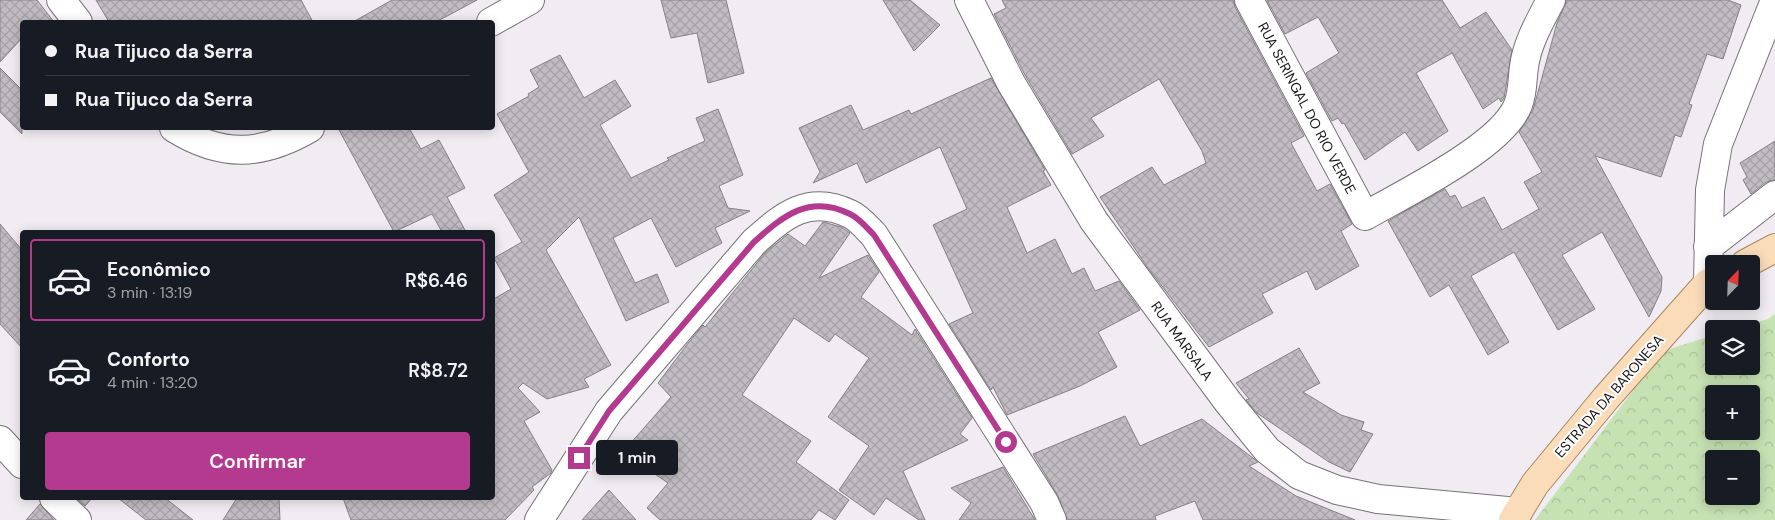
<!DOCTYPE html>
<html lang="pt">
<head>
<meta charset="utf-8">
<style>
  :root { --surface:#171b24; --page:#20242c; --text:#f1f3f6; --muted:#9ea1a6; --line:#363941; --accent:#b33a8e }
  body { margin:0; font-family:"DM Sans",sans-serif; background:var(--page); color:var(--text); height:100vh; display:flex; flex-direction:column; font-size:19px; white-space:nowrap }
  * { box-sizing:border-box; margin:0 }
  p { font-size:16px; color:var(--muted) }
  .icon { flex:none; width:28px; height:28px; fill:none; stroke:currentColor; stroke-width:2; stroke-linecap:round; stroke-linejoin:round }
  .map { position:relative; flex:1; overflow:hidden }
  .side { position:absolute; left:20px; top:230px; width:475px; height:270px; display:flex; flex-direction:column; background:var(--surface); border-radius:5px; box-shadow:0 2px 12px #0003 }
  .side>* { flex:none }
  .banner { position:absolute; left:20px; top:20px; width:475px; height:110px; border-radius:5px; box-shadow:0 2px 12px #0003; display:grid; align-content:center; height:110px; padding:0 25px; background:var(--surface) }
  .needle { width:32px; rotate:23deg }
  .controls { position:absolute; left:1705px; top:255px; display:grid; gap:10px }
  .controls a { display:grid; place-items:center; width:55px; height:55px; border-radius:5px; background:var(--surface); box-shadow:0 2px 12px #0003; font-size:25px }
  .end { position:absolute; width:22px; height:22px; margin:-11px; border:6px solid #b33a8e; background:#fff; box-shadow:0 0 0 2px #fff }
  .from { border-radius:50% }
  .bubble { position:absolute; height:35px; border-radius:5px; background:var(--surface); box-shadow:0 2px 12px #0003; font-size:16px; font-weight:600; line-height:35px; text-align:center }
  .banner b { display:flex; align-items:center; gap:18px; height:48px; font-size:19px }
  .banner b+b { border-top:1px solid var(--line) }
  .banner i { width:12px; height:12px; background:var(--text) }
  ul { padding:9px 0 0; list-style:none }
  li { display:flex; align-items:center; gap:15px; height:82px; margin:0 10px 8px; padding:0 15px; border:2px solid transparent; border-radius:5px }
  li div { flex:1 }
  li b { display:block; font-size:19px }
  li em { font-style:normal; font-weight:600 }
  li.active { border-color:var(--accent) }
  li>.icon { width:45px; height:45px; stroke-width:1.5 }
  .button { display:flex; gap:10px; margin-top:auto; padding:10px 25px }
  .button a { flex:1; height:58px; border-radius:5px; background:var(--accent); color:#fff; font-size:20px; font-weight:600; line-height:58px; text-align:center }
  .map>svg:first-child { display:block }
</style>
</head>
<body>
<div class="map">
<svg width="1775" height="520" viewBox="0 0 1775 520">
  <defs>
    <pattern id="park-crowns" width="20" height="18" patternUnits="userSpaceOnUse" patternTransform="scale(1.25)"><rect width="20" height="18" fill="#c6e1b2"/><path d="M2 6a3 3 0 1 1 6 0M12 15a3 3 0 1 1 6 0" fill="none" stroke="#a9c098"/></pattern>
    <pattern id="building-cross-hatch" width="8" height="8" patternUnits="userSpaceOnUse" patternTransform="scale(1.25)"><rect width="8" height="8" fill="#c1bcc1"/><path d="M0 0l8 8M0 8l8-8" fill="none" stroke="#a5a1a5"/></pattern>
  </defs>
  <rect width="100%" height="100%" fill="#f1ecf2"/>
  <!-- park -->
  <path fill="url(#park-crowns)" fill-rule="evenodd" d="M1775,314v206h-240l128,-169 51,-16v31h37v-37h-16l33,-10zM1714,394h37v37h-37zM1714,459h37v37h-37z"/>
  <!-- building -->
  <path fill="url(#building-cross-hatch)" stroke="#858186" d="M0,0h37l17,22h-32v16l-22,24z
    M96,0h205l12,22h-204z
    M392,0h85l-41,22h-83z
    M661,0h65l18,73 -36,10 -11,-50 -26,5z
    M883,0h27l30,25 -26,26z
    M1002,0h231l2,7 69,129 -13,7 26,48 13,-7 22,40 -11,7 18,35 -43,24 -9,-19 -45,23 11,19 -64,34 -61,-79 -48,-71 52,-30 12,18 42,-22 -4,-12 -43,-72 -68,39 13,18 -32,18 -47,-79 -31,-61 12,-6z
    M1267,0h175l18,28 26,-16 26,38 -8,48 -3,4 -2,-4 -16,11 -31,-56 -36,20 32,58 -30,20 -13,-19 -40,28 -21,-37 -2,1 -4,-6 -6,3 -26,-48 33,-20 -21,-36 -33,17z
    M1567,0h161l13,5 -18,54 -16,-5 -18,50 3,1 -11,32 -6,-2 -14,42 -66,-21 67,121 -1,14 -12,26 -47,-85 -40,23 33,54 -37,21 -44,-78 -43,24 38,66 -21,13 -39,-70 -19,12 -42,-76 57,-32 5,8 5,-2 7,13 22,-11 18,33 37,-21 -15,-27 18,-10 -23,-40 14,-22 24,-87z
    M560,55l24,43 31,-18 16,26 -31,19 31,53 38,-18 -2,-2 38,-17 -9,-23 22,-9 25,66 -24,11 9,22 22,3 -35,17 7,15 -46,24 -25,-49 -38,20 22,45 22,-9 12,28 -43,19 -47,-104 -33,33 65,115 -27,14 5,8 -42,12 -24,-16 -5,5 22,24 -16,9 28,49 -1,3 -19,14 2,3 -29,30h-154l-8,-22h149v-198l19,-11 -17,-31 28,-16 -28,-47 35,-23 -32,-58 32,-18 -1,-2 11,-7 -9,-17z
    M0,68l22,22v44l-22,-22z
    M991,78l54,92 -2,1 8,14 -44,22 20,46 28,-14 17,35 12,-6 11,23 24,-10 21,29 -42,22 19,35 -37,19 -73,29 -14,-28 -2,3 -42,-66 24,-11 -40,-88 34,-16 -27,-62 -74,36 -9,-20 -44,20 7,-11 -21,-44 52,-23 12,25 46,-20 2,4z
    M338,128h71l12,21 18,-9 26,48 -18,9 19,35h-24l-10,-18 -38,18z
    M1775,141v39l-9,2 -15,12 -8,-14 4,-3 -7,-14z
    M823,222l18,5 9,6 -31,45 49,-23 11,17 -18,25 51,38 3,-6 57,89 -12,16 8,6 -65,31 22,49h-6l-33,-22 -12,17 -35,-25 30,-44 -41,-29 41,-59 -34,-24 -6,8 -35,-24 -52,77 69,46 -15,21 53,38 -14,20 -16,-10 -8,10h-151l-13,-12 21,-25 -45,-31 48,-55 -13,-14 31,-41 14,-17 2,2 60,-74 23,-19 17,12z
    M0,224l22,26v98l-22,-24z
    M1299,348l21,35 -17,9 38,23 23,7 -3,8 12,4 -23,38 -21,-10 -72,-49 -11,-13 3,-1 -13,-16z
    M1125,416l15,30 62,-27 56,43 -9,4 47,30 59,24h-152l-8,-19 -40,15 1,4h-89l-9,-24 -25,-42z
    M1003,467l32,53h-76l12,-17 -20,-15z
    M609,490l27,30h-54z
    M76,498h16l-7,8z
    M118,498h47l28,22h-47z
    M237,498h42l1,22h-57z
    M40,504l14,16h-28z"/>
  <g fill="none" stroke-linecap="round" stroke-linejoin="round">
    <defs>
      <path id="minor" d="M61,0l17,22
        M969,0l42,83 83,138 134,181 39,48 32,25 38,15 41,9 140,13
        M1249,0l116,216c40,-23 137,-70 153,-111 5,-13 4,-24 6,-38 3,-24 16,-46 27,-67
        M491,22l39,-22
        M174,128c48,30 88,28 136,0
        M1708,247l67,-52
        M1708,283l2,-93 8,-46 57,-144
        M0,440l22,24
        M54,498l23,22
        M539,520l70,-109 145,-169c30,-27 55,-48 96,-28 9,4 17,14 24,21l170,267 8,18"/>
      <path id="major" d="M1745,264l30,-16
        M1513,520l22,-36 71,-86 102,-115 6,-3"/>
    </defs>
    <!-- minor casing -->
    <use href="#minor" stroke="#777277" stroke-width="30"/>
    <!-- major casing -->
    <use href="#major" stroke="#a88762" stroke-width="30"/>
    <!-- minor -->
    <use href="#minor" stroke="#fff" stroke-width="28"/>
    <!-- major -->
    <use href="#major" stroke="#fadcb9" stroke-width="28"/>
  </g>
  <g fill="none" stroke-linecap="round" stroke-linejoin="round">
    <!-- route -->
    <path stroke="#b33a8e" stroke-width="6" d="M579,458l30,-47 145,-169c30,-27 56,-48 96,-28 9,4 17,14 24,21l132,207"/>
  </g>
  <g text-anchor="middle" stroke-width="4" stroke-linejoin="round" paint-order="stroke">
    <!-- street labels -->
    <g font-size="14" fill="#171517" stroke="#fff">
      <text transform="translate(1307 108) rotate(62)" y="5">RUA SERINGAL DO RIO VERDE</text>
      <text transform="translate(1182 341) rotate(54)" y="5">RUA MARSALA</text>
      <text transform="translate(1609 396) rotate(-49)" y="5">ESTRADA DA BARONESA</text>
    </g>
  </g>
</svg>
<div class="controls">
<a><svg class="needle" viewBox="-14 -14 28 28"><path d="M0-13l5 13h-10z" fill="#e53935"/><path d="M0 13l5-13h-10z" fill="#9ea1a6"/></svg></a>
<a><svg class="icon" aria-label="layers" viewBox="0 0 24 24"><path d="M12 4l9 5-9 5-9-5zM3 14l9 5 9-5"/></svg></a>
<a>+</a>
<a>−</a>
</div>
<i class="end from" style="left:1006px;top:442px"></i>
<i class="end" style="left:579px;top:458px"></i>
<div class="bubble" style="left:596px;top:440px;width:82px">1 min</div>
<div class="banner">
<b><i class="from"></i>Rua Tijuco da Serra</b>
<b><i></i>Rua Tijuco da Serra</b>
</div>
<section class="side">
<ul>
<li class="active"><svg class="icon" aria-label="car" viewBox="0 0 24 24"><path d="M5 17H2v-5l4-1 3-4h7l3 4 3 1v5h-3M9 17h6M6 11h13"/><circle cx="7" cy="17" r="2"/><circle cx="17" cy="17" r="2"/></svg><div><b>Econômico</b><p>3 min · 13:19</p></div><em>R$6.46</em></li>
<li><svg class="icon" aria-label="car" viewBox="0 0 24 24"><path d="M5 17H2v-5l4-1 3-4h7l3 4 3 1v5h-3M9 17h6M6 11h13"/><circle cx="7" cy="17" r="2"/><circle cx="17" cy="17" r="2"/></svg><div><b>Conforto</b><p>4 min · 13:20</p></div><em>R$8.72</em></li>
</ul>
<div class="button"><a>Confirmar</a></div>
</section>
</div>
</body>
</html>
